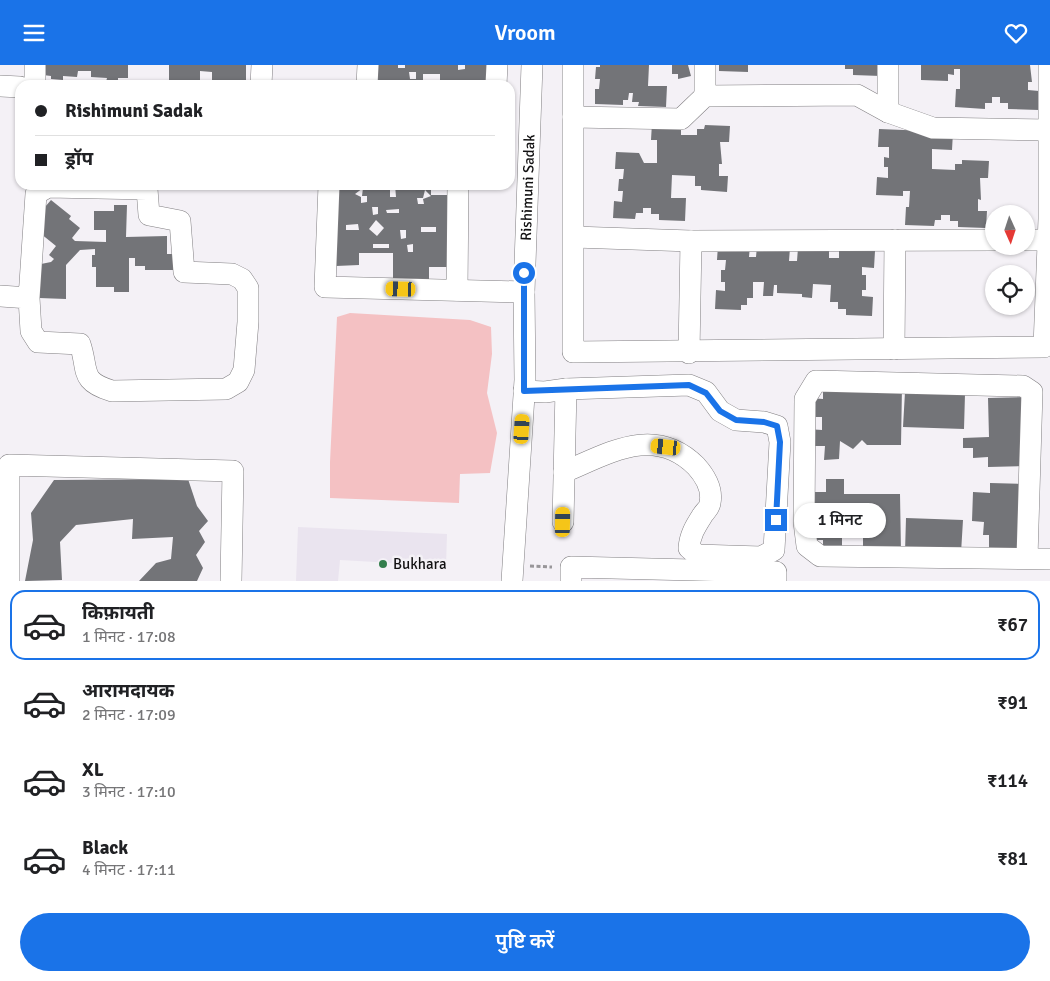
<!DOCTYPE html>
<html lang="hi">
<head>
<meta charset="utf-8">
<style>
  :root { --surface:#fff; --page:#f6f6f6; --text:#202124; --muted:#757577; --line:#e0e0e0; --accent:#1a73e8 }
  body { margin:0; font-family:Signika,"Noto Sans Devanagari",sans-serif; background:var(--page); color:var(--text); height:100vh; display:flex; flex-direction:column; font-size:19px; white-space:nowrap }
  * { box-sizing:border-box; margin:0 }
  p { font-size:16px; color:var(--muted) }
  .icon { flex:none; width:28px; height:28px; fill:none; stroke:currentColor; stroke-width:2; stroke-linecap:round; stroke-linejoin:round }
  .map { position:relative; height:516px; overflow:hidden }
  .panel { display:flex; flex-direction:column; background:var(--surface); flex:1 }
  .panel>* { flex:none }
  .banner { position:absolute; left:15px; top:15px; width:500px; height:110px; border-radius:15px; box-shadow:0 1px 4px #0004; display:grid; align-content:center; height:110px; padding:0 20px; background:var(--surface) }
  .needle { width:32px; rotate:177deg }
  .controls { position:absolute; left:985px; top:140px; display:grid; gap:10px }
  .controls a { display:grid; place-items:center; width:50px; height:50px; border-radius:50%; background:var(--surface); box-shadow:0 1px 4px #0004; font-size:25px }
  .end { position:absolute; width:22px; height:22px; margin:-11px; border:6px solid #1a73e8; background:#fff; box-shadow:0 0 0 2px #fff }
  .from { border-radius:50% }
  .bubble { position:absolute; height:35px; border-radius:18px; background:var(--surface); box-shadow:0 1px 4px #0004; font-size:16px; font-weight:600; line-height:35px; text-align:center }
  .car { position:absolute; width:15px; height:30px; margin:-15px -8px; border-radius:6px; box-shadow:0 0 4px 1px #0007; background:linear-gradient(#f5c518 24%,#345 0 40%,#f5c518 0 76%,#345 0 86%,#f5c518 0) }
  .banner b { display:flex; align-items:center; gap:18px; height:48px; font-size:19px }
  .banner b+b { border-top:1px solid var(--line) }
  .banner i { width:12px; height:12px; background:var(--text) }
  ul { padding:9px 0 0; list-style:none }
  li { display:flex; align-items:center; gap:15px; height:70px; margin:0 10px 8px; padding:0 10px; border:2px solid transparent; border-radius:15px }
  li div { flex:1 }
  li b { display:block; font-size:19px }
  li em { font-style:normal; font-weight:600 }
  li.on { border-color:var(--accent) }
  li>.icon { width:45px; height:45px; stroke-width:1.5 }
  .action { display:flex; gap:10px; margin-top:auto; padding:10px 20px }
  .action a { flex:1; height:58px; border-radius:30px; background:var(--accent); color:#fff; font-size:20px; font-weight:600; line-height:58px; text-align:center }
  header { display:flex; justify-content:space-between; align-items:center; height:65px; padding:0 20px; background:var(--accent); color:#fff; font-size:22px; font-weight:600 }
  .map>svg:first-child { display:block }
</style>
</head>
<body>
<header><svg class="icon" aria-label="menu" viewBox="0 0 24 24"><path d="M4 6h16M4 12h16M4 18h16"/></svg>Vroom<svg class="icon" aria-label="heart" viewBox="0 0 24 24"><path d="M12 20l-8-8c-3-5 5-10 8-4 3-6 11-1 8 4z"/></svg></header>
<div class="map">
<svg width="1050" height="516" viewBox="0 0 1050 516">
  <rect width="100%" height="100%" fill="#f4f1f6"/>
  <!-- built -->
  <path fill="#eae4ef" d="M298,462l149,7 -1,32 -106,-6 -2,21h-42z"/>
  <!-- green -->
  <path fill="#f4c1c3" d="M350,248l120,7 21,7 1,27 -5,39 10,40 -7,40 -30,1 -1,29 -129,-5v-36l7,-145z"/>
  <!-- building -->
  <path fill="#737478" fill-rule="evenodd" d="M44,0h84v13h-10v4h-12l1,-4 -16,-1v-6h-13l-1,6 -14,-1v4l-12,-1v-3l-8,-1z
    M169,0h77v20l-34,-1v-12l-12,-1v13l-31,-1z
    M374,0h24v3h7v-3h53v5l7,-1v-4h26v20h-107v-3h-10zM409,7h7v7h-6zM423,9h17v8h-17z
    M600,0h49l-1,21h19l-1,21 -28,-1 1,-4h-7l1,-9h-4l-1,7h-5v5l-28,-1v-15h4l1,-10h-5l1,-12h4z
    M672,0h16l3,11 -13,3v-5h-6z
    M719,0h29v7l-29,-1z
    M845,0h37l-1,11 -28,-1v-6h-8z
    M921,0h109l2,17h-4v8l11,1v19l-31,-1v-6h-8v-6h-8v6h-7v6l-30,-2 1,-18h4v-20h-6v6l-6,-1v7l-27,-1z
    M652,58l29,6v6h16v-6h7l1,-4 25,1 -1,16h-9l2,22h-3v12h9l-1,16 -26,-2v-4h-6v-10l-23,-1 -1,23h15l-1,23 -26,-1v-6h-8v-6h-8v5h-7l-1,6 -22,-1 1,-17 8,1 1,-11h-5l1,-12h4l1,-10h-9l1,-17 23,1 5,10h13v-23h-6z
    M879,64l74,3 -1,18 -20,-1v20l23,1v-6h7v-4l27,1 -1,17h-8l1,22 -3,-1v12h9l-1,17 -28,-1v-6h-8v-6h-9v5h-6l-1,6 -29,-1 1,-18h3l1,-16h-7v5l-27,-1 1,-18 11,1v-11h-4v-10l5,1v-11h-11z
    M357,120h33v12h6l-1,-12h36v10h17v72h-19v17h-36v-31h-34v12l-23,1v-78h21zM363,123l-1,8h5v6l-6,1v-6l-6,-3zM425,125l6,6 -8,3 1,5h-6l-1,-6h6zM372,142h6v7l-5,1zM399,144v4h-12l-1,-3zM376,155l8,8 -7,8 -8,-7zM358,159l1,6h-13v-5zM421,162h15v5h-15zM400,165h6v8l-5,1zM373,179h16v4h-16zM413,179v8h-5l-1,-7z
    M51,135l20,16 -2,3 11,9 -8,10 3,3 31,1v-12h-12v-19h20v-6h13l-1,32 41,-1v18h8v16h-30v-4h-10v-8h-6v34h-15v-5h-18v-20h-4v-12h3v-6l-15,1 -14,15v34l-27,-1 2,-34 10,-2 3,-3 -5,-4 7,-9 -21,-17 4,-15z
    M718,180l32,1 -1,11h7l1,-11 33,2 -1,13h8l1,-13 31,2v8h10v-8l36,1 -1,17 -12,-1v8h4v15h-4v6l11,1 -1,19 -26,-1v-6h-8v-7h-8l1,-17 -18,-1 -1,14 -10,-1v-3l-25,-1v-8h-3l-1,11h-10l1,-14h-11v16h-6v7h-6v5l-26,-1 1,-19 9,1v-9h-4v-12h4l1,-10h-9z
    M823,320l79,1 -1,59h-34l-5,-5 -9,9 -13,-8 -1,18 -15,1 1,-14h-19l1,-17 15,1v-13h-12v-19l13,1z
    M905,327l60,2 -1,35 -61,-2z
    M1027,332l1,69 -40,1v-10l-15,1v-10h-10v-10l26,-1 -1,-39z
    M188,414l9,27 11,15 -9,10 6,11 -9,13 7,13 -6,13h-58l17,-18 15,-4 2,-22 -41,2 1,-20 -57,6 -16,17 2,38 -37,1 8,-41 -2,-27 23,-33z
    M826,414h18v15h56l1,58h-38v-15h-21v14h-19v-11h-14v-17h12v-13h-15v-18h20z
    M990,418l36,1 -2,69 -35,-1v-17h-6l1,-13 -12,-1 1,-29 17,1z
    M906,453l57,2 -2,33 -56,-1z"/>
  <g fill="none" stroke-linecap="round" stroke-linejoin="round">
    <defs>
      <g id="minor">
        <path d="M573,0v287l471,-5 5,-128v-154"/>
        <path d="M705,0v31"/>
        <path d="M35,20v-20"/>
        <path d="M261,20l1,-20"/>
        <path d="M367,20l1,-20"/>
        <path d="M496,20l1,-20"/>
        <path d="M0,21l20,1"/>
        <path d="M888,47v-47"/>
        <path d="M573,52l108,2 24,-23 152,-1 31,17 45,16 116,2"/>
        <path d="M329,120l-4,102 199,5"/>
        <path d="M574,172l117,4 303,-1"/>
        <path d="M1026,175h21"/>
        <path d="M457,225l1,-105"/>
        <path d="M0,231l29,2 2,33 7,11 42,2c9,27 -1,37 32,47l114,-2 12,-7 6,-12 4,-48v-34l-6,-9 -10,-5 -48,-2 -4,-51 -31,-6 -2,-26 -99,-2 -12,7 -7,104"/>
        <path d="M894,284l1,-109"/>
        <path d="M689,288l2,-112"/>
        <path d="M524,326l21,1 21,-3 -3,133"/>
        <path d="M564,407c44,-18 90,-48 132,-6 9,10 17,22 14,37 0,5 -6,9 -8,13 -7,11 -12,19 -13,32l8,7 64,2 13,-7 6,-108 -3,-16 -13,-4 -28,-2 -16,-9 -14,-19 -17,-7 -123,4"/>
        <path d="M1027,493l5,-166 -9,-6 -207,-5 -11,18 -1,123 3,24 13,10 230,3"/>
        <path d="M9,516v-116l224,6 -2,110"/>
        <path id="s1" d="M512,516l13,-201 -1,-88 8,-227"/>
        <path d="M571,516v-14l205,5v9"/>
      </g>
    </defs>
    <!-- minor casing -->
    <use href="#minor" stroke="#817f82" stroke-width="22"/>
    <!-- path -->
    <path stroke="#989699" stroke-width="3" stroke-dasharray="4 2.5" stroke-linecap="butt" d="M530,501l22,1"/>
    <!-- minor -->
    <use href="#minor" stroke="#fff" stroke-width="21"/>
  </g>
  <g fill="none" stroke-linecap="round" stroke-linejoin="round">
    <!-- route -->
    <path stroke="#1a73e8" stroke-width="6" d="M524,208v118l165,-6 17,8 14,18 16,9 28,2 13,4 3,16 -4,78"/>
  </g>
  <!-- markers -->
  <circle fill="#337e4c" stroke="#f4f1f6" stroke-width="2" cx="383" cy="499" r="5"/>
  <g text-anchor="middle" stroke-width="5" stroke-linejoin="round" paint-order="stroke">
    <!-- street labels -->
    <g font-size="15" fill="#121112" stroke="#f4f1f6">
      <text dy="5" stroke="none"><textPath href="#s1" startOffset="394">Rishimuni Sadak</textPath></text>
    </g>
    <!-- poi labels -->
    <g font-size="15" fill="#121112" stroke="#f4f1f6" text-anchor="start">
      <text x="393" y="504">Bukhara</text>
    </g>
  </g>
</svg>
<div class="controls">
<a><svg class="needle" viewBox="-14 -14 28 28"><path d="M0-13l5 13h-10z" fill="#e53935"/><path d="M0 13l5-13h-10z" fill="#757577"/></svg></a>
<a><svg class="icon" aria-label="locate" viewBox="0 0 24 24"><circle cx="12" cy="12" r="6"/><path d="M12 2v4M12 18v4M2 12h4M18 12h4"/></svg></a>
</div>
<i class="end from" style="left:524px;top:208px"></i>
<i class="end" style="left:776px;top:455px"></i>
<div class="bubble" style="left:794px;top:438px;width:92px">1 मिनट</div>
<i class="car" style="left:401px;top:224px;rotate:272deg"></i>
<i class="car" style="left:522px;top:364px;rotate:4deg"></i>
<i class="car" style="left:666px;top:382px;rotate:276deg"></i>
<i class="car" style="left:563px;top:457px;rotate:1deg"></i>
<div class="banner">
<b><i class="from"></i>Rishimuni Sadak</b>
<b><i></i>ड्रॉप</b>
</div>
</div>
<section class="panel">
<ul>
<li class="on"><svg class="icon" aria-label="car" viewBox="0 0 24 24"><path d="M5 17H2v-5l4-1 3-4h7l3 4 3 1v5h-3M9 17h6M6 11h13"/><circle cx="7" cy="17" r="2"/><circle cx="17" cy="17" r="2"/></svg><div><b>किफ़ायती</b><p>1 मिनट · 17:08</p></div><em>₹67</em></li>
<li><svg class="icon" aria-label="car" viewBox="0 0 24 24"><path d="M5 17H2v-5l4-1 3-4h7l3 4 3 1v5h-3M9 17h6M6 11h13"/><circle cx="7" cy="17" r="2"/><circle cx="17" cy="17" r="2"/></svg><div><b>आरामदायक</b><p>2 मिनट · 17:09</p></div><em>₹91</em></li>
<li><svg class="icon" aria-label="car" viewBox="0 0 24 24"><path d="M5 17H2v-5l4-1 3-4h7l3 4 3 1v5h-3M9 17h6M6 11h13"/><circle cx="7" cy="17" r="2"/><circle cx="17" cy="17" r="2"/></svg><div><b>XL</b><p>3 मिनट · 17:10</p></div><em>₹114</em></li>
<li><svg class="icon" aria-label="car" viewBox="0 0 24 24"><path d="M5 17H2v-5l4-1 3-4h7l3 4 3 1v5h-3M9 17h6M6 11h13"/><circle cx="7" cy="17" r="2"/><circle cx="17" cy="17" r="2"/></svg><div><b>Black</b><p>4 मिनट · 17:11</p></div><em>₹81</em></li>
</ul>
<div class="action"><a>पुष्टि करें</a></div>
</section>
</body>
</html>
